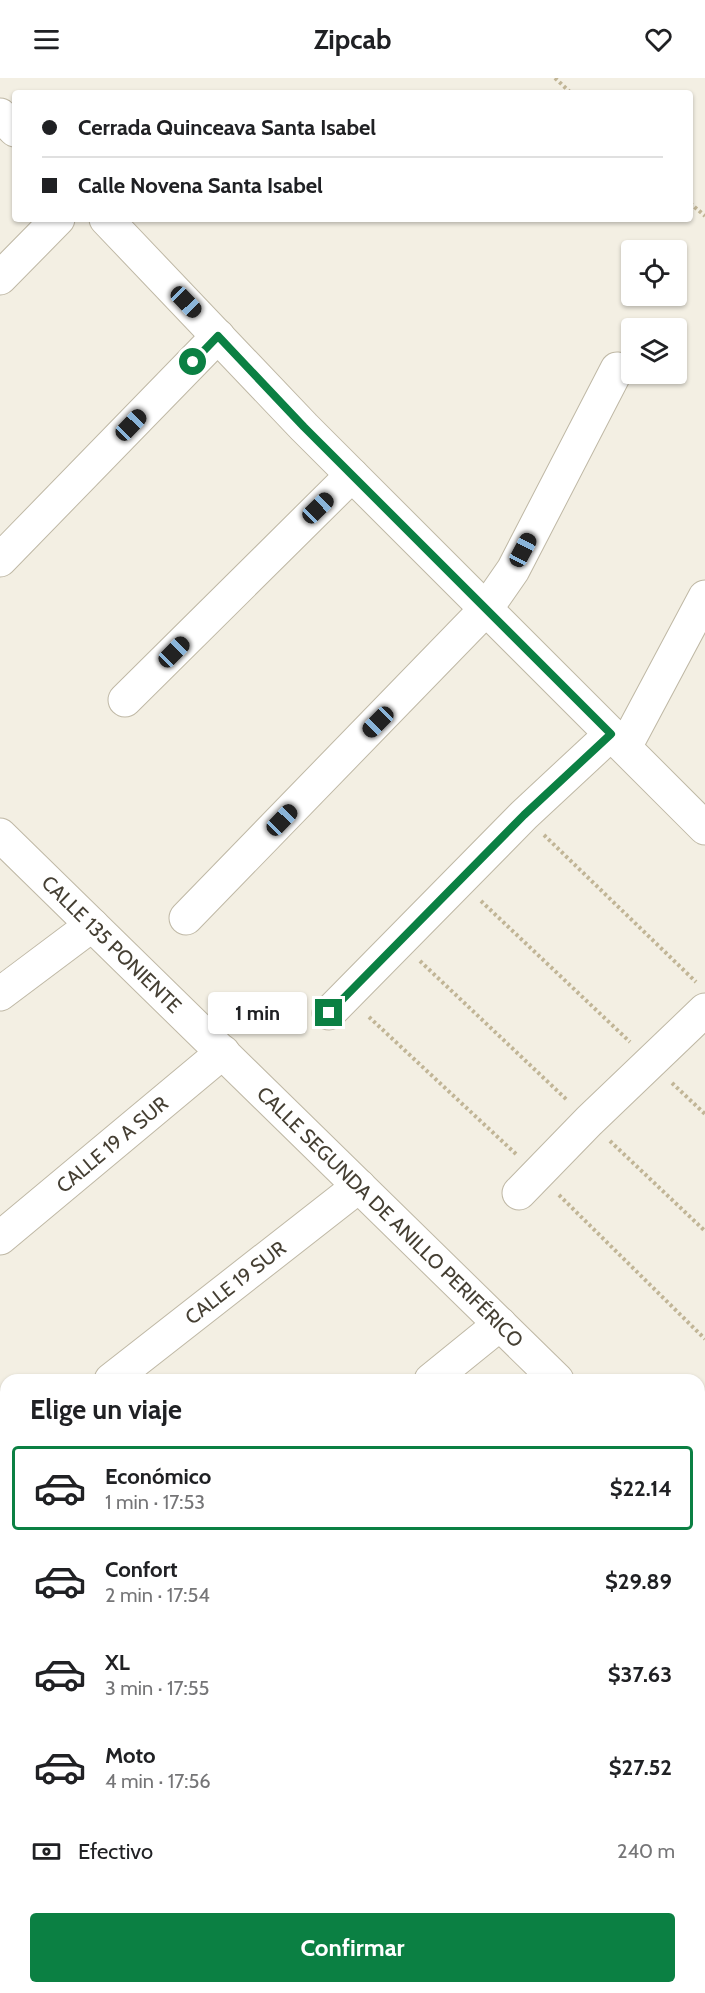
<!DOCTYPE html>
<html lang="es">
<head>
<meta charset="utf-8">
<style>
  :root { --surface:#fff; --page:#f2f2f2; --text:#202124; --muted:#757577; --line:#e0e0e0; --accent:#0b8043 }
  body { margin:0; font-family:Cabin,sans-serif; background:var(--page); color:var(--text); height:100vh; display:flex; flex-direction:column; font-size:22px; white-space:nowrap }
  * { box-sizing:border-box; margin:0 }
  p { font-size:20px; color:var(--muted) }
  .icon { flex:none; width:33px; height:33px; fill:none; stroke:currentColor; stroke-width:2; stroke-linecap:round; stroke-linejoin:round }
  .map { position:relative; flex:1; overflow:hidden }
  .drawer { position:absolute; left:0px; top:1296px; width:705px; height:620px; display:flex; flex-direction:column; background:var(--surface); border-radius:18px 18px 0 0; box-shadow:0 2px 4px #0004 }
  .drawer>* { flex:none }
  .top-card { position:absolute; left:12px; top:12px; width:681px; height:132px; border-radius:6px; box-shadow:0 2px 4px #0004; display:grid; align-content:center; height:132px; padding:0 30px; background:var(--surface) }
  .buttons { position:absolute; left:621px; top:162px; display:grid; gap:12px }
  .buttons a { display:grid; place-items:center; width:66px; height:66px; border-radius:6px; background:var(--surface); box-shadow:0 2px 4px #0004; font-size:30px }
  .end { position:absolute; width:27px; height:27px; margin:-14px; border:8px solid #0b8043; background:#fff; box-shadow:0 0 0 3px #fff }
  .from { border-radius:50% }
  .bubble { position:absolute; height:42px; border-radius:6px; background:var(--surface); box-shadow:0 2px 4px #0004; font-size:20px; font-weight:700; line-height:42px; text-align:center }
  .car { position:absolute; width:18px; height:36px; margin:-18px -9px; border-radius:8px; box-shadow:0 0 4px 2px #0007; background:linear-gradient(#222 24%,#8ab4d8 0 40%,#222 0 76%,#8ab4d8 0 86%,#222 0) }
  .top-card b { display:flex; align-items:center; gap:21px; height:57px; font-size:22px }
  .top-card b+b { border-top:2px solid var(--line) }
  .top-card i { width:15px; height:15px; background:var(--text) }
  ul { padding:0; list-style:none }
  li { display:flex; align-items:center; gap:18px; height:84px; margin:0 12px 9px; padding:0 18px; border:3px solid transparent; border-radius:6px }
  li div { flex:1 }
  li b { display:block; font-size:22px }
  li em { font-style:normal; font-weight:700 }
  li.active { border-color:var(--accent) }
  li>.icon { width:54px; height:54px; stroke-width:1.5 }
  h2 { padding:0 30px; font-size:27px; line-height:72px }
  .pay { display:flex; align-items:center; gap:15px; height:66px; padding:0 30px; font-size:22px }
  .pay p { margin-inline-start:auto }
  .action { display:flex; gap:12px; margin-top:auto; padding:12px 30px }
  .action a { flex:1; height:69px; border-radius:6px; background:var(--accent); color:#fff; font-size:24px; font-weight:700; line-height:69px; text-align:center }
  header { display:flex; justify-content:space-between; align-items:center; height:78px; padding:0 30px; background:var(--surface); font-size:27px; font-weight:700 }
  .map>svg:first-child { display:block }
</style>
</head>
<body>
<header><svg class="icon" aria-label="menu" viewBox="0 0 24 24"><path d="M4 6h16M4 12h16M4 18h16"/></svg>Zipcab<svg class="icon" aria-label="heart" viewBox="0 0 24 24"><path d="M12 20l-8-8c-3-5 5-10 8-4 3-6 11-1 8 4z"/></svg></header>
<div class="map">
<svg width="705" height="1915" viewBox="0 0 705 1915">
  <rect width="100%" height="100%" fill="#f3efe3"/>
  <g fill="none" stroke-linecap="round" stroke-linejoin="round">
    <defs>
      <g id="minor">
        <path d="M0,37l15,15"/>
        <path d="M106,141l198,208 401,401"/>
        <path d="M0,200l58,-59"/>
        <path d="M0,482l218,-224"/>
        <path d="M125,622l227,-225"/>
        <path d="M625,669l80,-150"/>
        <path id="s1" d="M0,757l557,545"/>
        <path d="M186,840l300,-309 27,-39 104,-201"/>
        <path d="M0,916l92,-69"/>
        <path d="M329,935l195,-198 87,-81"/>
        <path d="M519,1115l70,-72 116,-111"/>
        <path id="s2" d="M0,1160l223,-186"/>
        <path id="s3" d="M111,1302l248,-194"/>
        <path d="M431,1302l69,-56"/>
        <path d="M0,1388l6,-4"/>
        <path d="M699,1437l6,5"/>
        <path d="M0,1438l6,8"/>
        <path d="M0,1479l6,8"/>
        <path d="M699,1538l6,-5"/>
        <path d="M699,1764l6,-5"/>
        <path d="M0,1836l6,7"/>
        <path d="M699,1855l6,8"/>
        <path d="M0,1885l6,8"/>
        <path d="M19,1910l4,5"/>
        <path d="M56,1910l4,5"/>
        <path d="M318,1910l5,5"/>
        <path d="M535,1910l5,5"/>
      </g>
    </defs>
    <!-- minor casing -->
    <use href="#minor" stroke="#bfb8a5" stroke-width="35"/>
    <!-- path -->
    <path stroke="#c1b596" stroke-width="4" stroke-dasharray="3 3" stroke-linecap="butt" d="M555,0l16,15
      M690,125l15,13
      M544,757l152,147
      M481,823l149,141
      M420,883l147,139
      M369,939l148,138
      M672,1005l33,31
      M610,1063l95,90
      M559,1117l146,144"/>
    <!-- minor -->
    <use href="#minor" stroke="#fff" stroke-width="33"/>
  </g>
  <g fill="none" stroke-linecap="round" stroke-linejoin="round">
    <!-- route -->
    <path stroke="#0b8043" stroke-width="8" d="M193,284l25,-26 86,91 307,307 -87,81 -195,198"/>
  </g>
  <g text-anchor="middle" stroke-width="5" stroke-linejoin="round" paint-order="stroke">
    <!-- street labels -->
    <g font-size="20" fill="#453f33" stroke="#fff">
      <text dy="7" stroke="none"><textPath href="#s1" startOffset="156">CALLE 135 PONIENTE</textPath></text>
      <text dy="7" stroke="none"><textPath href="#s2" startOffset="146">CALLE 19 A SUR</textPath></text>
      <text dy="7" stroke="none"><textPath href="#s1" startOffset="546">CALLE SEGUNDA DE ANILLO PERIFÉRICO</textPath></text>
      <text dy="7" stroke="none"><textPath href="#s3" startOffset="158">CALLE 19 SUR</textPath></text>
    </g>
  </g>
</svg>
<div class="buttons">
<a><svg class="icon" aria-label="locate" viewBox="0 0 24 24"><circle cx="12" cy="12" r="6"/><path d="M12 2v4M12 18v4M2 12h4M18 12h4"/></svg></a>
<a><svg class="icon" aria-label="layers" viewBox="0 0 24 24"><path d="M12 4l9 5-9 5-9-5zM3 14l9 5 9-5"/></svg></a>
</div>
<i class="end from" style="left:193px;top:284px"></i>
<i class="end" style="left:329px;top:935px"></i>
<div class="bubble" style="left:208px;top:914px;width:99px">1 min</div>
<i class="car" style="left:186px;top:224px;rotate:136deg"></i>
<i class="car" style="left:131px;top:347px;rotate:44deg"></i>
<i class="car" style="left:318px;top:430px;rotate:46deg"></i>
<i class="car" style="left:523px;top:472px;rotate:28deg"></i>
<i class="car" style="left:174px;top:574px;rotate:45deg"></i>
<i class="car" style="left:378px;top:644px;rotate:225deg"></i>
<i class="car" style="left:282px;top:742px;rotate:44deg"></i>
<div class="top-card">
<b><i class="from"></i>Cerrada Quinceava Santa Isabel</b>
<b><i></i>Calle Novena Santa Isabel</b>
</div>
<section class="drawer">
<h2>Elige un viaje</h2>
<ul>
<li class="active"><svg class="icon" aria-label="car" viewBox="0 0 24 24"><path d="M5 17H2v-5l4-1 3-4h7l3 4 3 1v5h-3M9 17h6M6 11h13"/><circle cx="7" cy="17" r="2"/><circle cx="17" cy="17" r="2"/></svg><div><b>Económico</b><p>1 min · 17:53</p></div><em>$22.14</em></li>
<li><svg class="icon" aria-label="car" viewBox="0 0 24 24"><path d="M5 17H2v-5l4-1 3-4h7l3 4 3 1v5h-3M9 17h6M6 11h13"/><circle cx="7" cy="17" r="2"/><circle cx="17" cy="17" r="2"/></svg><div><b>Confort</b><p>2 min · 17:54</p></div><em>$29.89</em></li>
<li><svg class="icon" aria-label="car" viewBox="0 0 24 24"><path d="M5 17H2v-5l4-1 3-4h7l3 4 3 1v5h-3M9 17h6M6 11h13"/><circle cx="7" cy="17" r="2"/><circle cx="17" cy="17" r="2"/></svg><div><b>XL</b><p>3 min · 17:55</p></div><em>$37.63</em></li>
<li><svg class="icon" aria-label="car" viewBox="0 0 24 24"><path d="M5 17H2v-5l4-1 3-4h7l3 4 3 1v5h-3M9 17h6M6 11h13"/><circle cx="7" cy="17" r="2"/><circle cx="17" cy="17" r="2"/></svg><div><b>Moto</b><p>4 min · 17:56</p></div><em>$27.52</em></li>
</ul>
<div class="pay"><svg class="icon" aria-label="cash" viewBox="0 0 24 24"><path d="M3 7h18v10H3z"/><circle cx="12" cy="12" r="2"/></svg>Efectivo<p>240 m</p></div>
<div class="action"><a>Confirmar</a></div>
</section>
</div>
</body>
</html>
